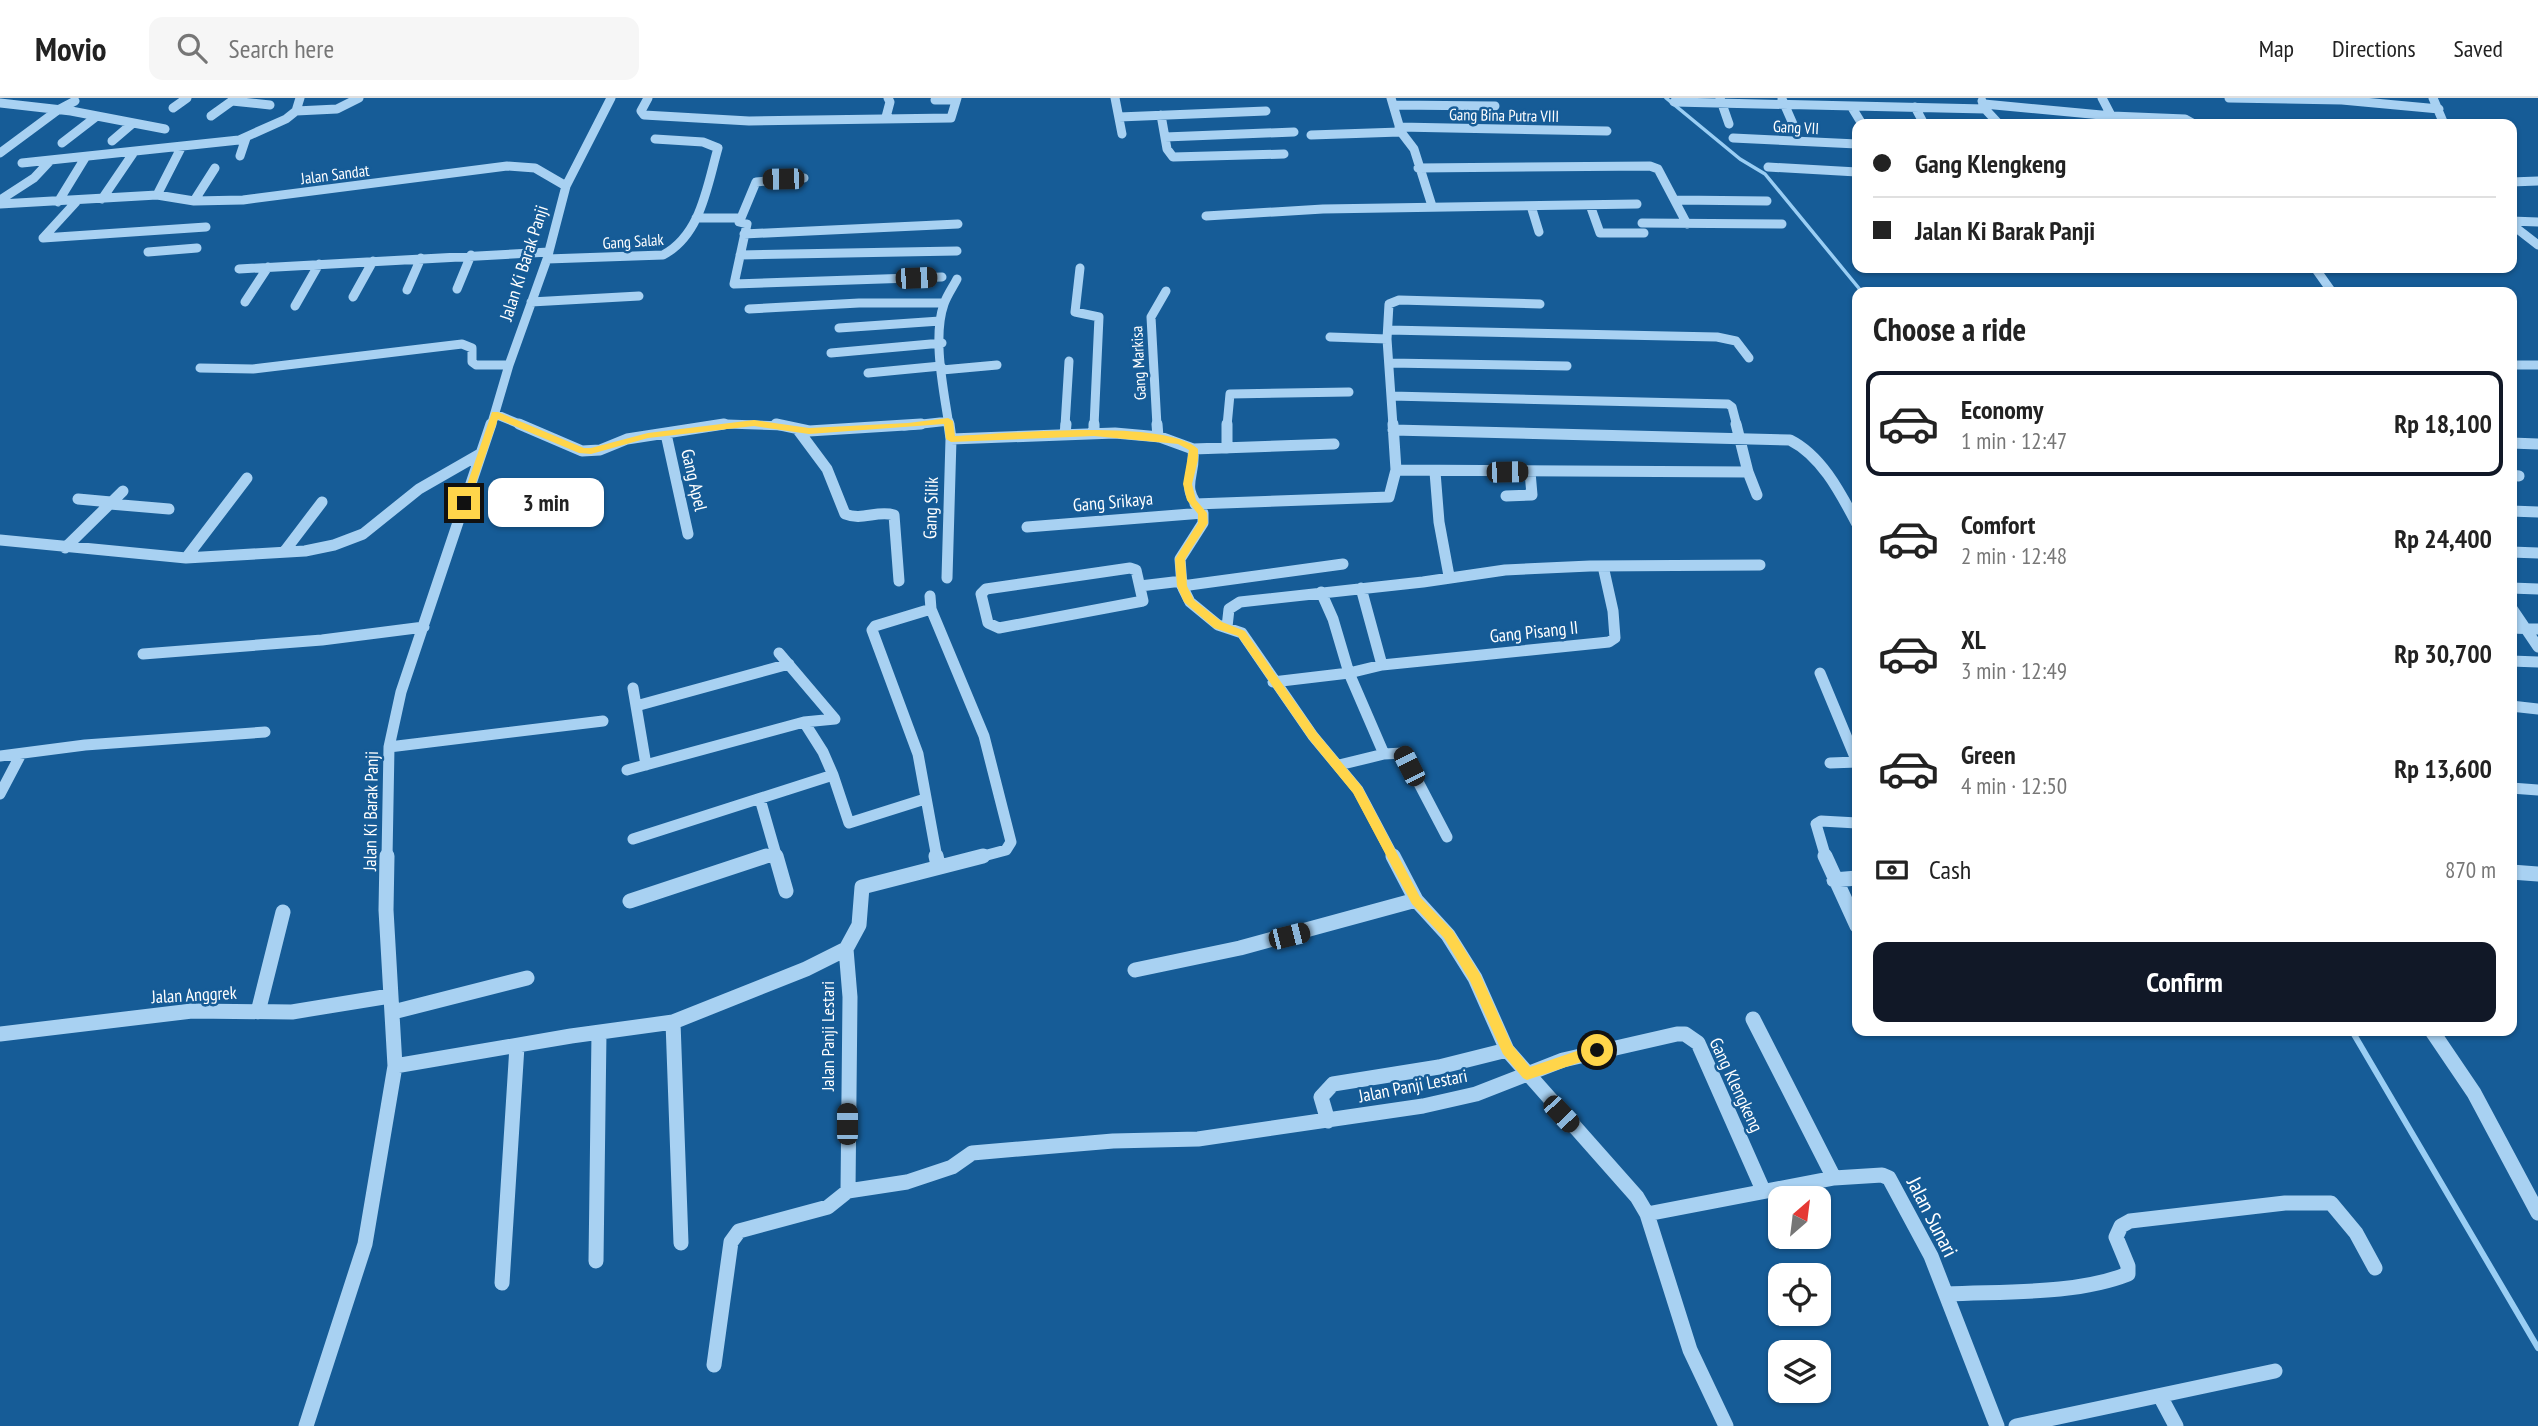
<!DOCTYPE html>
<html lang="en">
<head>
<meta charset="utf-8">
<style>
  :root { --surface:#fff; --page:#f6f6f6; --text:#222; --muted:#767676; --line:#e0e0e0; --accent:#111827 }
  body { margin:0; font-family:"PT Sans Narrow",sans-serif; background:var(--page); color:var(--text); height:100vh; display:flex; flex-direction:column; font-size:26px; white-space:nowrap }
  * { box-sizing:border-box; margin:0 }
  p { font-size:23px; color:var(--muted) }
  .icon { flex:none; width:38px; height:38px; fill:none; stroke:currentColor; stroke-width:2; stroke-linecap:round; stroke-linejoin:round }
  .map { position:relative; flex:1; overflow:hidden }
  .details { position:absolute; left:1852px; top:189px; width:665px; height:749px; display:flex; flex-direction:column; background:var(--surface); border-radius:14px; box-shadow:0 2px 5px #0004 }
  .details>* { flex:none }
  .banner { position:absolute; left:1852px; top:21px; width:665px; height:154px; border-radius:14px; box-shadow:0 2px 5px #0004; display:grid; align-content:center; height:154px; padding:0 21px; background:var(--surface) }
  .needle { width:46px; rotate:28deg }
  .controls { position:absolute; left:1768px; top:1088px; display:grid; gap:14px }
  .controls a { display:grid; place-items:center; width:63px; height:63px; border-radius:14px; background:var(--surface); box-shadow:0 2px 5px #0004; font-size:35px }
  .end { position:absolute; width:32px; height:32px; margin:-16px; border:9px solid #ffd54a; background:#111; box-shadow:0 0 0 4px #111 }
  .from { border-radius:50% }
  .bubble { position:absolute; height:49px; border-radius:14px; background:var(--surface); box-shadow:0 2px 5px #0004; font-size:23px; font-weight:700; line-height:49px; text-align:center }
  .car { position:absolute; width:21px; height:42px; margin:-21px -10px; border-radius:9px; box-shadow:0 0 5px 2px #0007; background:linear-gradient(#222 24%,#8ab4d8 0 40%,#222 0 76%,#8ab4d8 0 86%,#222 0) }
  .banner b { display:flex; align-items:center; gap:24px; height:66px; font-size:26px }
  .banner b+b { border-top:2px solid var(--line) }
  .banner i { width:18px; height:18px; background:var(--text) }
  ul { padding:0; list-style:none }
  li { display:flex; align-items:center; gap:21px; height:105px; margin:0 14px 10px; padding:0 7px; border:4px solid transparent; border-radius:14px }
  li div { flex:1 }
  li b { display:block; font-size:26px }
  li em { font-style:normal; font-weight:700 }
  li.current { border-color:var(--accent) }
  li>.icon { width:63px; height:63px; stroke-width:1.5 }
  h2 { padding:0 21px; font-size:32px; line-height:84px }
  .pay { display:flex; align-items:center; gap:18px; height:77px; padding:0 21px; font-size:26px }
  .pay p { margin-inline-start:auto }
  .primary-button { display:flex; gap:14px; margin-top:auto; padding:14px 21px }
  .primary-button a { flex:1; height:80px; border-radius:14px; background:var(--accent); color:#fff; font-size:28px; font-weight:700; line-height:80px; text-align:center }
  header { display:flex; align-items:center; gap:42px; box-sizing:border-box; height:98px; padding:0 35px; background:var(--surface); border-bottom:2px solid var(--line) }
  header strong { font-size:33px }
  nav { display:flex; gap:38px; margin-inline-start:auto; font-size:24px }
  .search { width:490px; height:63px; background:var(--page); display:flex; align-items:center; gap:18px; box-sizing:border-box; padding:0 24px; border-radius:14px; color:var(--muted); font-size:26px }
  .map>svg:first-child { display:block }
</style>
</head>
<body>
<header>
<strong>Movio</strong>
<div class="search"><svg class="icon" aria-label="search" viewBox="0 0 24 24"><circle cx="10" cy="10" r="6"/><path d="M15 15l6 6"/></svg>Search here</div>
<nav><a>Map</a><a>Directions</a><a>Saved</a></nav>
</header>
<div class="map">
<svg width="2538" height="1328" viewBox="0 0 2538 1328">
  <rect width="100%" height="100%" fill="#165c97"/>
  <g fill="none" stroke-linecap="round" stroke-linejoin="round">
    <!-- stream-far1 -->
    <path stroke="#9acef4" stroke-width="3.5" d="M1666,0l74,61 25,15 97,118"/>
    <!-- stream -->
    <path stroke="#9acef4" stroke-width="6" d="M2352,933l186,317"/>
    <!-- minor-far2 -->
    <path stroke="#a8d1f2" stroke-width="9" d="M648,0l-7,13 3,4 105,6 202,-3 6,-20
      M1115,0l7,36
      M1391,0l10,34 13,17 18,57
      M1720,0l9,26
      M2102,0l12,23
      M2229,0l113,2 97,9
      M2433,0l11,26
      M1782,1l11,25
      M935,2h21
      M232,3l38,4
      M1982,3l3,8 14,15
      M1674,4l311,7
      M0,5l71,8 94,18
      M1984,6l128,12 73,3 9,5
      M1394,7l101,1
      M1851,8l11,18
      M1915,9l9,17
      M173,10l14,-10
      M296,13l41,-2 22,-11
      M1161,17l6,34 6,8 111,-3
      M211,18l25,-18
      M886,19l4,-15 -2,-4
      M1119,19l147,-6
      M1399,29l208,4
      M1311,37l89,-3
      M1165,39l129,-5
      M1733,40l124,6
      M112,43l21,-18
      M62,45l35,-27
      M0,55l58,-43 17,-9
      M240,58l6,-18
      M22,65l217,-23 47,-21 10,-8 4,-13
      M1768,69l89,5
      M1418,70l232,-2 8,3 29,55
      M2511,84l27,-1
      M157,97l25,-49
      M102,101l32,-47
      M0,102l34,-22 15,-16
      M1676,102l91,1
      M194,103l21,-33
      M58,104l27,-44
      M0,106l157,-9 37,6 49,-1 264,-34 28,2 31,18
      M1590,107l10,28h44
      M1531,108l8,26
      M1206,118l117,-7 314,-5
      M696,120h45l15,-36 48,-4
      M739,120v4l8,2 -13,60 208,-7
      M2511,123l27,1
      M1642,125l140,1
      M2511,126l27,21
      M744,136l214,-10
      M43,140l163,-11
      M43,140l33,-36
      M148,154l49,-4
      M740,157l217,-4
      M547,161l116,-4c38,-20 44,-69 55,-107l-15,-6 -48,-3
      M1080,170l-5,44 24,5 -5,109
      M2315,170l17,24
      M239,171l310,-17
      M457,191l14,-34
      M407,192l14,-32
      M353,199l20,-36
      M245,204l23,-35
      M531,204l108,-6
      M295,208l24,-42
      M749,211l110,-6h85
      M839,230l101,-7
      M1388,232l329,7 19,4 13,17
      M1330,239l57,2
      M831,255l111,-10
      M1389,265l178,3
      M2511,267h27
      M200,270l53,1 209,-25 10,4v14l4,3h33
      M942,272l55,-5
      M868,275l73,-7
      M1391,298l337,8 4,3 5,19
      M495,316l29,12
      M491,328l18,-61 38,-106 19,-73 45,-88
      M713,328l14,-2 58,2
      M904,328l45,-5
      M949,328c-5,-35 -17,-88 -5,-122 3,-9 9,-17 13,-25
      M1065,328l4,-65
      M1157,328l-6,-109 15,-26
      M1227,328l3,-32 119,-2
      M1393,328l-6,-87 2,-35 10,-4 141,4"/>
    <!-- minor-far1 -->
    <path stroke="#a8d1f2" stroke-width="11" d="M519,326l63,27 18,-1 27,-11 97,-15
      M776,326l33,7 112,-7
      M1157,326l1,13
      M1736,326l12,48 9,23
      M798,332l29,39 18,45c17,7 32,-4 49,1l5,66
      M1393,332l397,10c32,16 51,54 67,84
      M1094,335v-9
      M666,336l22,100
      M1065,336l1,-10
      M951,341l164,-6 45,4 33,12
      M2511,345l27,1
      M1227,350v-24
      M1193,351c3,31 -15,35 10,64v10l-23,36 2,27 8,16 28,23 24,8 71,103 45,54 36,68
      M1193,351l141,-5
      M1396,372l352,2
      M1435,374l4,50 10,54
      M2511,377l8,1
      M1506,398l26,-1 -2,-23
      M78,401l33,3
      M110,406l59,5
      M1195,406l194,-7 7,-27 -3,-46
      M2511,413l27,1
      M1027,429l176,-14
      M0,442l186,18 119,-7 29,-6 29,-11 56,-45 61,-35
      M65,450l58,-57
      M284,454l38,-50
      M2511,454l27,1
      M186,460l61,-80
      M1130,470l6,2 7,31 -144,27 -11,-5 -7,-29 5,-5z
      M947,480l4,-139 -2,-15
      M1140,488l42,-5
      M1182,488l161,-22
      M1361,490l21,77
      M2511,490l27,1
      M1321,494l12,27 16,54 35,81
      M930,498l1,13 53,127 27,106 -5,8 -30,8
      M2511,509l27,40
      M931,511l-56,17 -3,4 46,124 19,104
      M1227,529l2,-18 11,-7 183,-20 82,-12 85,-4 170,-1
      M2511,530l27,1
      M779,555l56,66
      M143,556l179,-14 102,-13
      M2511,563l27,1
      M1820,575l37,89
      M1273,584l76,-9 33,-8 227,-23 6,-4 -2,-27 -10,-45
      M633,590l13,77
      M636,608l153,-42
      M2511,608l27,3
      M804,624l19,30 10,23
      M389,649l214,-26
      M0,658l85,-11 180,-13
      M1830,665l27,-1
      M1339,667l45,-11 19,-1 44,84
      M627,672l177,-48 31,-3
      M2511,690l27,2
      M0,696l21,-40
      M760,701l17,59
      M633,741l200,-64 16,48 76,-24
      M387,760l2,-111 12,-55 90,-268
      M761,760l14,-5
      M1826,760l-10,-34 5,-3 36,2"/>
    <!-- minor -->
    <path stroke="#a8d1f2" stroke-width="15" d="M776,758l10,35
      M936,758l2,9
      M1393,758l23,44 32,35 27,43 32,72 130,147 10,17 43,136 36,76
      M1825,758l32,70
      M2511,774l27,2
      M1834,782l23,-2
      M630,803l136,-45
      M846,851l4,48 -2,194 59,-9 45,-15 20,-14 141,-12 85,-2 225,-33 53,-12 87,-34 114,-26h8l13,9 65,147
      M846,851l13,-24 3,-38 121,-31
      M1135,872l105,-22 176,-48
      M258,914l25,-100
      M393,914l134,-34
      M1753,921l81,159
      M673,924l8,221
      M2432,933l42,62 64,120
      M0,936l192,-23 100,1 98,-16
      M395,968l176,-30 102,-14 133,-53 40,-20
      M1328,1023l-7,-24 12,-13 106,-17 68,-17
      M1647,1116l187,-36 48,-3 7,3 42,78 66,170
      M596,1163l3,-228
      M502,1185l15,-237
      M1946,1196c57,-3 129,1 182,-20v-8l-12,-29 5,-11 9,-5 155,-18h46l25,30 19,35
      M714,1267l17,-123 8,-11 89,-24 20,-16
      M2160,1298l16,30
      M306,1328l59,-182 30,-178 -9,-156 1,-54
      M2016,1328l259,-55"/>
  </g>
  <!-- route -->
  <path fill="#ffd54a" d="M492,314h6l86,36h7l57,-15 106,-13 55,8 99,-5 40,-5 5,3 2,15c49,-2 210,-18 243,13v11l-6,24 4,16 11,13 1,10 -23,36 2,27 7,14 28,22 23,9 72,102 45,54 58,110 33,34 27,43 32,71 18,22 67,-23 5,2v9l-75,25 -4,-2 -20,-24 -33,-73 -26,-43 -32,-34 -59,-111 -44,-54 -71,-103 -24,-8 -30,-26 -7,-16 -2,-27 23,-36v-9l-11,-14 -4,-16 6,-34 -11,-6 -84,-8 -143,6 -5,-3 -2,-15 -135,10 -55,-8 -106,12 -57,16 -12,-1 -81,-34 -29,84 -9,2z"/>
  <g text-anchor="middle" stroke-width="5" stroke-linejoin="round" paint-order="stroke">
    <!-- far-street labels -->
    <g font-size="16" fill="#fff" stroke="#165c97">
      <text transform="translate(1504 17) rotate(1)" y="6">Gang Bina Putra VIII</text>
      <text transform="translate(1796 29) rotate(3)" y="6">Gang VII</text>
      <text transform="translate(335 76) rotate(-7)" y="6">Jalan Sandat</text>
      <text transform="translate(633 143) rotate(-4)" y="6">Gang Salak</text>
      <text transform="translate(1138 265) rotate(-93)" y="6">Gang Markisa</text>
    </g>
    <!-- street labels -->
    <g font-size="18" fill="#fff" stroke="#165c97">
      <text transform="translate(524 165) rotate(-72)" y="6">Jalan Ki Barak Panji</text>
      <text transform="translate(694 382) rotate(77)" y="6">Gang Apel</text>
      <text transform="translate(1113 404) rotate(-5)" y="6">Gang Srikaya</text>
      <text transform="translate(931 410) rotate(-88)" y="6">Gang Silik</text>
      <text transform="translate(1534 534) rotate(-6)" y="6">Gang Pisang II</text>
      <text transform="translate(371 713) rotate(-89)" y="6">Jalan Ki Barak Panji</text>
      <text transform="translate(194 897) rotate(-3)" y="6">Jalan Anggrek</text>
      <text transform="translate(828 938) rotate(-90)" y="6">Jalan Panji Lestari</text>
      <text transform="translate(1736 987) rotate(65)" y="6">Gang Klengkeng</text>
      <text transform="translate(1413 988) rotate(-11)" y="6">Jalan Panji Lestari</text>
    </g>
    <!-- near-street labels -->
    <g font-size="21" fill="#fff" stroke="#165c97">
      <text transform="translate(1932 1119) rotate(63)" y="7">Jalan Sunari</text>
    </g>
  </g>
</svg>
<div class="controls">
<a><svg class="needle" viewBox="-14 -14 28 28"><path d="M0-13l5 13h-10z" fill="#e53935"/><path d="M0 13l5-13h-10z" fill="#767676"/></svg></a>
<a><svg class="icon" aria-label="locate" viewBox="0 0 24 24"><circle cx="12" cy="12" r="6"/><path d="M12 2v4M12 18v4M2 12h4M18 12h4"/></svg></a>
<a><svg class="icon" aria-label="layers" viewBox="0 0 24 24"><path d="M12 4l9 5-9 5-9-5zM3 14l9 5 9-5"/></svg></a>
</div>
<i class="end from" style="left:1597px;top:952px"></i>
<i class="end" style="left:464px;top:405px"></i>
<div class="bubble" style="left:488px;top:380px;width:116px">3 min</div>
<i class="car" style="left:783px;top:81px;rotate:269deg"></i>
<i class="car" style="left:916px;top:180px;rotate:88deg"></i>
<i class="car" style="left:1507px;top:374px;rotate:89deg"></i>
<i class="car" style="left:1409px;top:668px;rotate:333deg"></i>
<i class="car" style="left:1289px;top:838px;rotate:76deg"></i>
<i class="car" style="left:1561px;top:1016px;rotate:137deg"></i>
<i class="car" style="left:847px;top:1026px;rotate:0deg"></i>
<div class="banner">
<b><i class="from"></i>Gang Klengkeng</b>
<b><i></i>Jalan Ki Barak Panji</b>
</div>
<section class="details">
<h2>Choose a ride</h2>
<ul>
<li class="current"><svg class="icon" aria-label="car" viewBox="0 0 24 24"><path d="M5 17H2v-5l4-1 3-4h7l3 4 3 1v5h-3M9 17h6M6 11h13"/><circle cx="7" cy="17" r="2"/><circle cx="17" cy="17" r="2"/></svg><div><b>Economy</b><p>1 min · 12:47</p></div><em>Rp 18,100</em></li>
<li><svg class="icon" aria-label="car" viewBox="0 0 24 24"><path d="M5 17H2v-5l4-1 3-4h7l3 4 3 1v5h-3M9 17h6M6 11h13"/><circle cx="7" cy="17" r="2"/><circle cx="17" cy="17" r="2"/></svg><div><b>Comfort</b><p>2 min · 12:48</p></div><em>Rp 24,400</em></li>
<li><svg class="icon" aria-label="car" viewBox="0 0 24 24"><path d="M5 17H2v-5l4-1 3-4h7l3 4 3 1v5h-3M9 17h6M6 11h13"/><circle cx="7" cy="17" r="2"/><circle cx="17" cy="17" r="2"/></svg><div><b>XL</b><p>3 min · 12:49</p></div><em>Rp 30,700</em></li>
<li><svg class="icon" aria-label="car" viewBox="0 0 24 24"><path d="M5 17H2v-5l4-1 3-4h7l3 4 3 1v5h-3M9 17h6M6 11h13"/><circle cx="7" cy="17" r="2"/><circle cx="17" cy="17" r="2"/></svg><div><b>Green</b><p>4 min · 12:50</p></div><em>Rp 13,600</em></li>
</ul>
<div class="pay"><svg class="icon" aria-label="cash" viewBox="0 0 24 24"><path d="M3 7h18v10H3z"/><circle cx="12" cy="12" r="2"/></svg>Cash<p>870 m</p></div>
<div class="primary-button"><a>Confirm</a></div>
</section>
</div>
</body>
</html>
